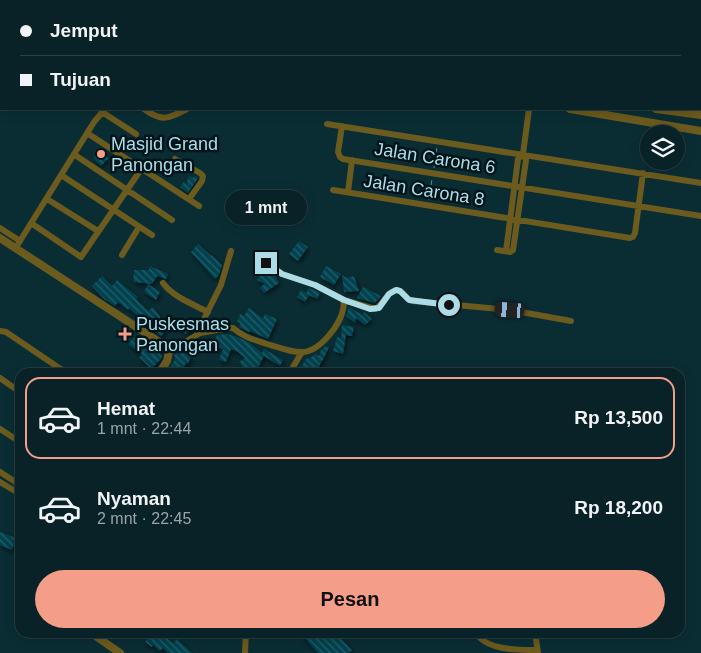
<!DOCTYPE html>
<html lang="id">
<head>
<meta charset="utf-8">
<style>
  :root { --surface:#082227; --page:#162f33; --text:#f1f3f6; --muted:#98a4a7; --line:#293f44; --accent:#f49e89 }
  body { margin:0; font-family:Helvetica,sans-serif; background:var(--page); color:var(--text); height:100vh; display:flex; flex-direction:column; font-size:19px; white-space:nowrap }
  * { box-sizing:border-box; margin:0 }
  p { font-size:16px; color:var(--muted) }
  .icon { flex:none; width:28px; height:28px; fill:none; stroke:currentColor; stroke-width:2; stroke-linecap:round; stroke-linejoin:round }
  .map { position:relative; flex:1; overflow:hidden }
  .panel { position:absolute; left:15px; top:368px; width:670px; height:270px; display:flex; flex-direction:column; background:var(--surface); border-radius:15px; box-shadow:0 2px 12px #0003,0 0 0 1px var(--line) }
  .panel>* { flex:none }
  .banner { position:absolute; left:0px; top:0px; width:701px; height:110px; box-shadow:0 2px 12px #0003,0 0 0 1px var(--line); display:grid; align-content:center; height:110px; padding:0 20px; background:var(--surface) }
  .controls { position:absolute; left:640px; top:125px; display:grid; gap:10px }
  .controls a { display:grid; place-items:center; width:45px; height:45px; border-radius:50%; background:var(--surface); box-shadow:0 2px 12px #0003,0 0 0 1px var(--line); font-size:25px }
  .end { position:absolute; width:22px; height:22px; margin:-11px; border:6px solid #acdce7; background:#111; box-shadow:0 0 0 2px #111 }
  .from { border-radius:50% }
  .bubble { position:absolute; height:35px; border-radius:18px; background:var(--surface); box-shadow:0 2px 12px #0003,0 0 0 1px var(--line); font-size:16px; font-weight:700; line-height:35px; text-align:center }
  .car { position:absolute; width:15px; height:30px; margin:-15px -8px; border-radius:6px; box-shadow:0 0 4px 1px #0007; background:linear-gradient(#222 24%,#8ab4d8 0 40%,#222 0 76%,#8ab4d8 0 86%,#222 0) }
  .banner b { display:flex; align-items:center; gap:18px; height:48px; font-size:19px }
  .banner b+b { border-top:1px solid var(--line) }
  .banner i { width:12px; height:12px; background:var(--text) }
  ul { padding:9px 0 0; list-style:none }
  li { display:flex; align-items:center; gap:15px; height:82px; margin:0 10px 8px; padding:0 10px; border:2px solid transparent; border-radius:15px }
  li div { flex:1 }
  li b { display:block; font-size:19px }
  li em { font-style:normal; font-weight:700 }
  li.current { border-color:var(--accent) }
  li>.icon { width:45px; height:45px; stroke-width:1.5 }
  .button { display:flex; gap:10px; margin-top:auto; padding:10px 20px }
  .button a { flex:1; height:58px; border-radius:30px; background:var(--accent); color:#111; font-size:20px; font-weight:700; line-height:58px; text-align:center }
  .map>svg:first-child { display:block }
</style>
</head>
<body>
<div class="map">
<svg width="701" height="653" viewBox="0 0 701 653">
  <defs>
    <pattern id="building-back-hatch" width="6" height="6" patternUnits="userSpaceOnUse" patternTransform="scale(1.25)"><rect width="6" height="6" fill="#01434f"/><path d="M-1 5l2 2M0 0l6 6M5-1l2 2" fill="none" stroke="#235e68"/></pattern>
    <filter id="shadow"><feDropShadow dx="1.5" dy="2.5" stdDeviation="2.5" flood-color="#0009"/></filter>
  </defs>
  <rect width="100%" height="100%" fill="#0a2d34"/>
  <!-- building -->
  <path fill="url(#building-back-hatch)" filter="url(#shadow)" d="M101,150l8,8 -8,8 -8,-8z
    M189,176l4,2 2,-2 3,2 -10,15 -8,-6 4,-5 2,2z
    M299,241l9,6 -10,14 -9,-7z
    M198,244l13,12 1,-1 10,10 -3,10 -4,4 -24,-27z
    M150,266l18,8 -2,5 -9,-3 -5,8 -19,-2 1,-12h15z
    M326,266l15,8 -7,11 -14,-8z
    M264,268l10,6 5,9 -15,10 -4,-6 5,-3 -8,-4z
    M342,275l5,3 7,-2 5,15 -15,1z
    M102,276l10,10 5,-6 21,17 -2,2 12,12 5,-4 8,11 -6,4 12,7 -6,7 -23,-15 1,-4 -10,-9 -1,2 -10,-8 -3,4 -11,-7 -12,-13z
    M148,284l12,8 -4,8 -12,-8z
    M363,287l18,9 -6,7 -18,-5z
    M309,288l11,5 -3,6 -8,-4 -4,7 -8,-5 4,-7 5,3z
    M349,307l13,8 2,-3 8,7 -7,6 -9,-7 -1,5 -9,-7z
    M249,308l14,10 2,-4 12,5 -9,20 -18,-8 -1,1 -10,-5 1,-4 -3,-1 3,-8 4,2z
    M189,319l6,10 -10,5 -6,-10z
    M342,325l12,2 -2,9 -6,-1 -3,19 -10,-3 4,-14 4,1z
    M226,334l9,2 15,7 12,10 2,-4 19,11 -3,6 -16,-10 -8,16h-10l-7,-10 6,-4 -7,-6 -7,-3 -5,13 -7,-2 4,-11 -10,-4 4,-10z
    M134,337l14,12 4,-4 10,11 -1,3 -10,10 -12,-12 3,-2 -14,-11z
    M326,346l3,1 -5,11 -5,8 2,2 -3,4h-15l-4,-3 8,-11 2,1 6,-5 4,2 2,-6z
    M180,351l11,5 -3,8 -2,-1 -5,9 -6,-2 -4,-4 4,-7 -1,-4z
    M0,532l16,6 -4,12 -12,-5z
    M152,632h7l14,11 4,-4 15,14h-24l-5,-5 -3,3 -7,-6 -1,2 -7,-5z
    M304,632h31l17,18 -3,3h-31l-16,-18z"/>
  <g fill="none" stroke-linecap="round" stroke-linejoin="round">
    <!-- path -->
    <path stroke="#5d8790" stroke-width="1" stroke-dasharray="5 2.5" stroke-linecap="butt" d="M461,1v-1
      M434,168l3,-21
      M429,200l3,-21"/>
    <!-- minor -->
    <path stroke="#6c5b1e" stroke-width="6" d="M494,0l9,1
      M187,1l1,-1
      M416,1v-1
      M544,1l1,-1
      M552,1v-1
      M669,1v-1
      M700,31l1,1
      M700,63h1
      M144,109c18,13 24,10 43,0
      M102,112l34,22
      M327,124l374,59
      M342,126l-4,26 2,5 3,2 358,57
      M87,133l112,73
      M75,155l97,65
      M175,159l25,14 3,3 -1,5 -13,18
      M61,175l91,60
      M333,190l297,48 3,-1 2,-4 8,-60
      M348,192l4,-32
      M47,199l51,32
      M31,223l50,34 61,-89
      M0,228l20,13
      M15,249l79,-127 11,-13
      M497,250l13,2 3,-2 13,-90 -3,-6
      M506,251l12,-92 5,-5 6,-45
      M122,255l17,-28
      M266,263l16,11 33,11 29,15
      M163,283c10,14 30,21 45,29
      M0,331l6,1 59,40
      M200,333l4,-14 17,-34 10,-34
      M169,352l31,-19 29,-5h4c10,9 22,12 34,16 33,10 44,16 67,-15 6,-9 10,-17 10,-29l31,9c8,-3 15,-24 25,-18 6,3 5,8 13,10l97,9 61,11
      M164,367l6,5
      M292,372l1,-5 9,-15
      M0,378l20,14
      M0,429l20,13
      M0,472l20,13
      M0,482l20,12
      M475,632c12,19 43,18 62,18
      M535,632l3,21
      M245,653l1,-21"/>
    <!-- tertiary -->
    <path stroke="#6c5b1e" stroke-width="8" d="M208,0l1,1
      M228,0l1,1
      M15,1l2,-1
      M33,1l3,-1
      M0,7h1
      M0,17h1
      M570,109l131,22
      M656,109l45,6
      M0,238l164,107 5,7 -2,9 -7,11
      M90,632l30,21"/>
  </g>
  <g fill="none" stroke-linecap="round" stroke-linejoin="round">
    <!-- route -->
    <path stroke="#acdce7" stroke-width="6" d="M266,263l16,11 33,11 29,15 26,9 9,-1 10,-14 7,-4 4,1 9,9 40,5"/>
  </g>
  <!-- markers -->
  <g fill="#f49e89" stroke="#001419" stroke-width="2">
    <circle cx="101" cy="154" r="5"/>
    <path d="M122.5 326.5h5v5h5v5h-5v5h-5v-5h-5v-5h5z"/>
  </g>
  <g text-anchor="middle" stroke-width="5" stroke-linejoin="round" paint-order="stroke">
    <!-- poi labels -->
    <g font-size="18" fill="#acdce7" stroke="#001419" text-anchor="start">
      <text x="111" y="150">Masjid Grand<tspan x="111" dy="21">Panongan</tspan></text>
      <text x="136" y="330">Puskesmas<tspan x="136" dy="21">Panongan</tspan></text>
    </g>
    <!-- street labels -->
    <g font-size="18" fill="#acdce7" stroke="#001419">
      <text transform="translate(435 158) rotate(9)" y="6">Jalan Carona 6</text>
      <text transform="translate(424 190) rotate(9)" y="6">Jalan Carona 8</text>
    </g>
  </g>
</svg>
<div class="controls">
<a><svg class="icon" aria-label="layers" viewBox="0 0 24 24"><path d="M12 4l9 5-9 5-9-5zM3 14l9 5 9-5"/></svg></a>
</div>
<i class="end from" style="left:449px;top:305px"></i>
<i class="end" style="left:266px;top:263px"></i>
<div class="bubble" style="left:225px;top:190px;width:82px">1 mnt</div>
<i class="car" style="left:510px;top:310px;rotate:274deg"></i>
<div class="banner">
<b><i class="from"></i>Jemput</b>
<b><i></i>Tujuan</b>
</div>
<section class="panel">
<ul>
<li class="current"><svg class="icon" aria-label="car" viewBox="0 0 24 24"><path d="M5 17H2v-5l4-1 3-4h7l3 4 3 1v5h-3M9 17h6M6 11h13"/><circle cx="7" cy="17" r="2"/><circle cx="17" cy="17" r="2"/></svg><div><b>Hemat</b><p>1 mnt · 22:44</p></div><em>Rp 13,500</em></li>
<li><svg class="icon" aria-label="car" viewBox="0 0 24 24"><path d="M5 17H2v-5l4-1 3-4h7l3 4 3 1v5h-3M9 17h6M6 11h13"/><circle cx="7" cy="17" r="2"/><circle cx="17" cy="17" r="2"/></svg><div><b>Nyaman</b><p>2 mnt · 22:45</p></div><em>Rp 18,200</em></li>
</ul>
<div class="button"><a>Pesan</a></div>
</section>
</div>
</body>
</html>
